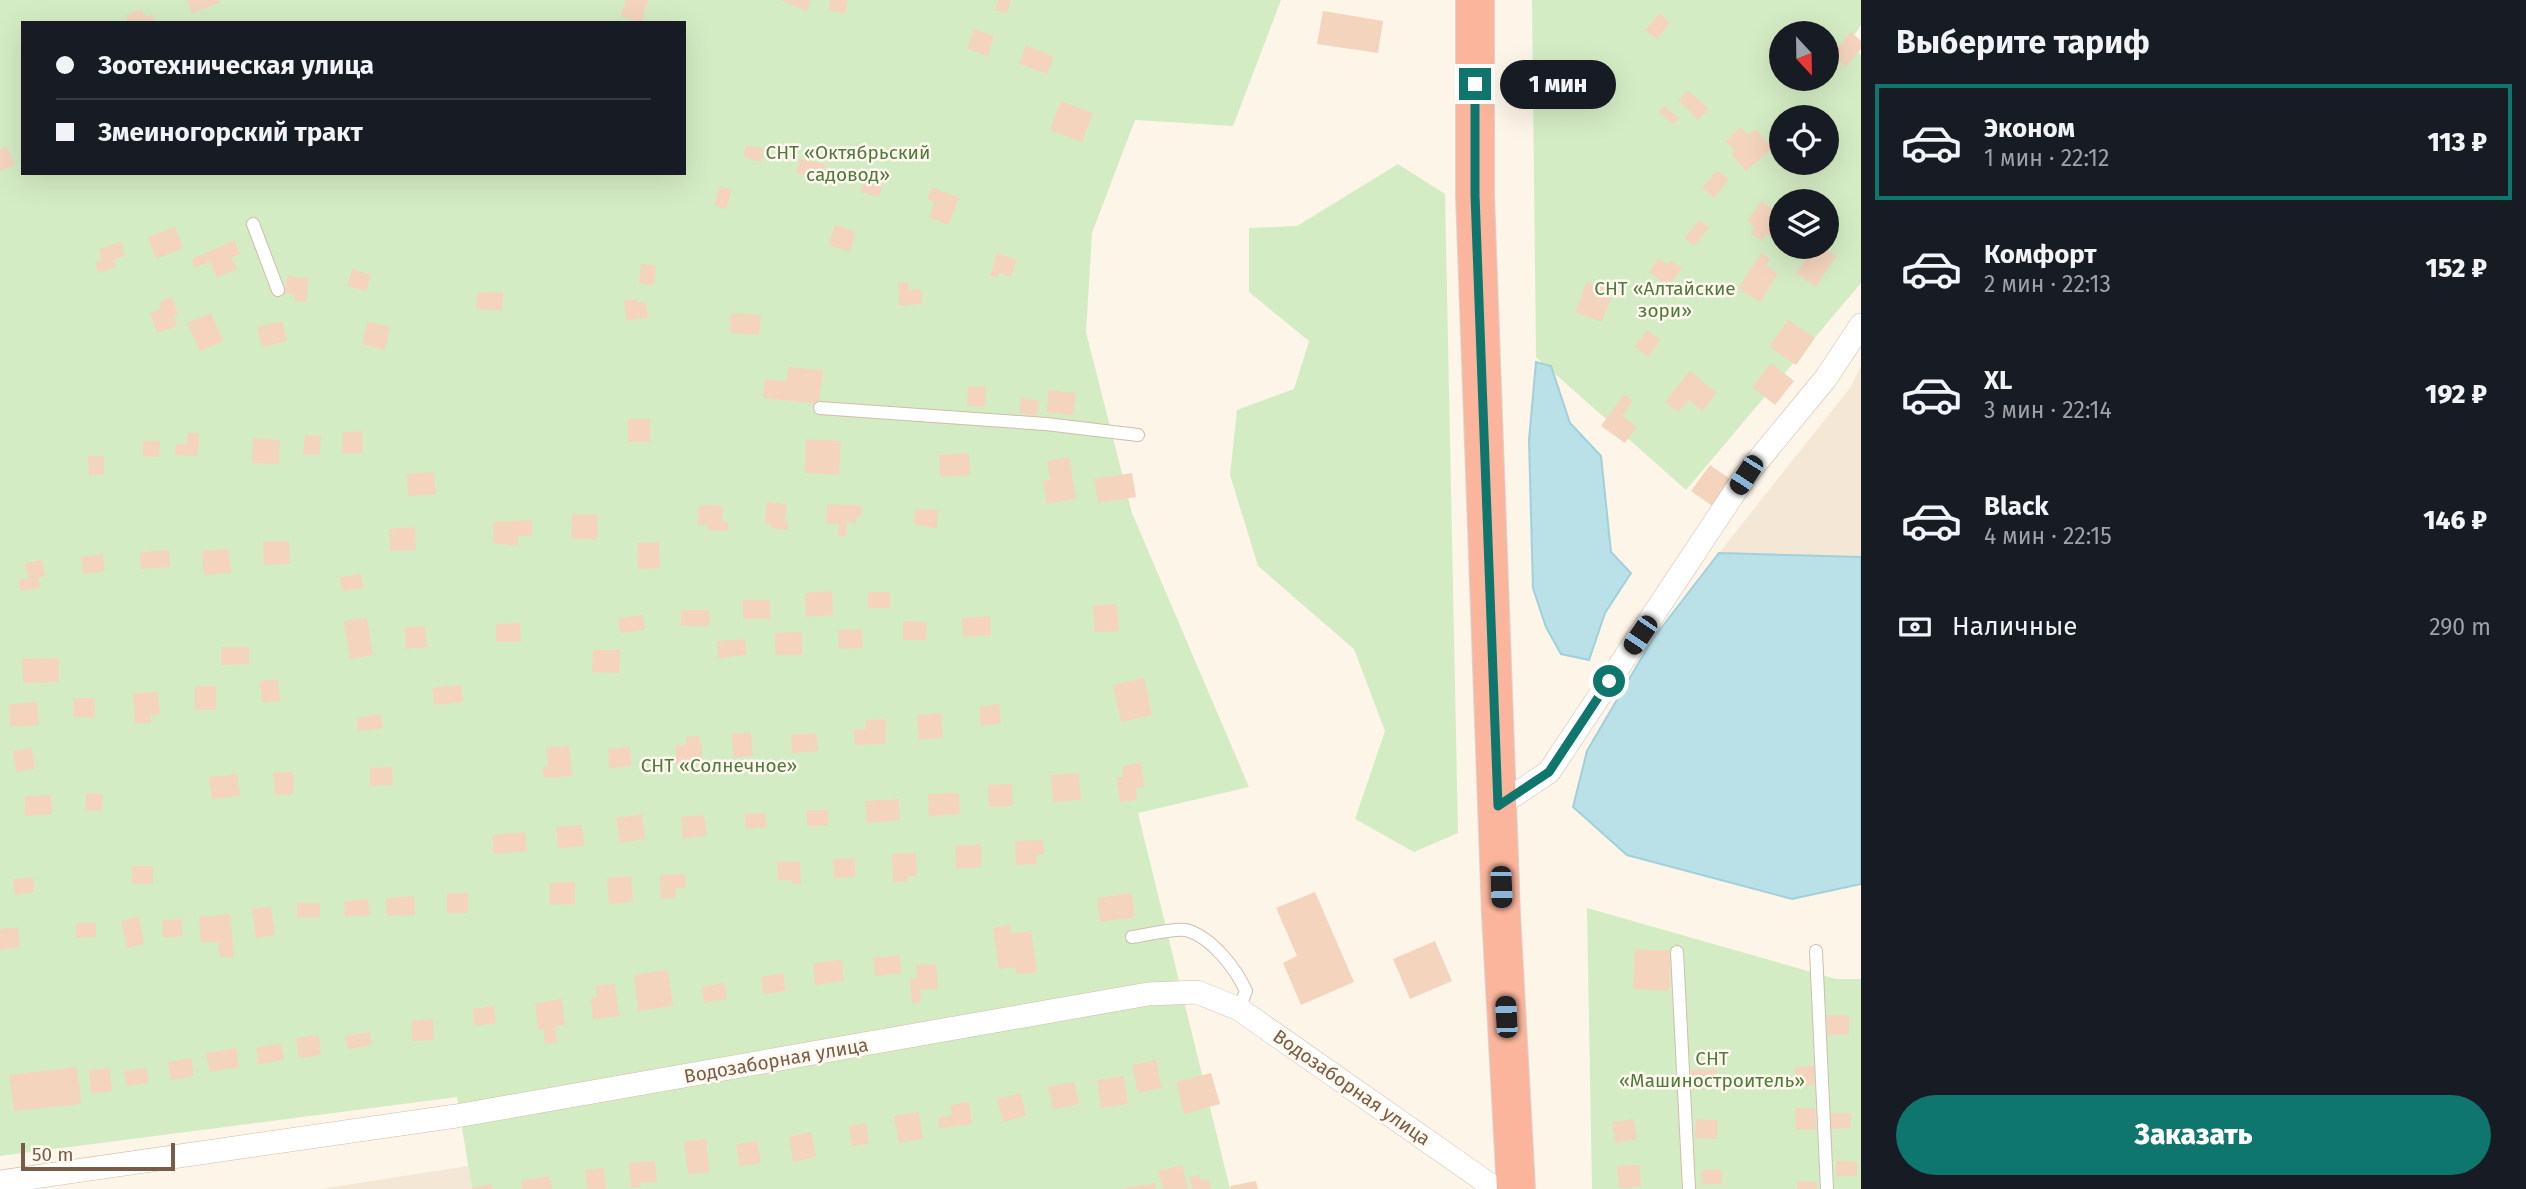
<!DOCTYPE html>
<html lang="ru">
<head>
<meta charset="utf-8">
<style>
  :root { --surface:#171b24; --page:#20242c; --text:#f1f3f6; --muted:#9ea1a6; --line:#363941; --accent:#0f766e }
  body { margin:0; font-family:"Fira Sans",sans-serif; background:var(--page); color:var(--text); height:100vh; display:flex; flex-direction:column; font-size:26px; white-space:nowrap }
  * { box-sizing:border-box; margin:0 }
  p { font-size:23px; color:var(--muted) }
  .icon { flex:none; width:38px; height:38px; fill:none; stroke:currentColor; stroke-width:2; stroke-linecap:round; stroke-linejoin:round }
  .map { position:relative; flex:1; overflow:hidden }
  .details { display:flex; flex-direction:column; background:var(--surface); width:665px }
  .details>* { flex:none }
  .hud { position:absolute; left:21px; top:21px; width:665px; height:154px; border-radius:0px; box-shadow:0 7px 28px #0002; display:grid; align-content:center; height:154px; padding:0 35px; background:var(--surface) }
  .needle { width:46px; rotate:158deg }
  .controls { position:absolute; left:1769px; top:21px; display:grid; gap:14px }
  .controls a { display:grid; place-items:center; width:70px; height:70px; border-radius:50%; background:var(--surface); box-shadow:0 7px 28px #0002; font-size:35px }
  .scale { position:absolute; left:21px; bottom:18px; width:154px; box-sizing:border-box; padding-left:7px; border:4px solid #795b4a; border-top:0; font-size:19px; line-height:24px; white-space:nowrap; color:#795b4a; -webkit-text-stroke:5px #fff9ee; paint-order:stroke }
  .end { position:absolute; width:32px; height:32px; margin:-16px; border:9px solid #0f766e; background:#fff; box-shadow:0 0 0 4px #fff }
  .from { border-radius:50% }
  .bubble { position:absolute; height:49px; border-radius:24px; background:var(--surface); box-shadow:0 7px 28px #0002; font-size:23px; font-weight:800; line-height:49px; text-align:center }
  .car { position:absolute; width:21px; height:42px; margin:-21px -10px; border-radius:9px; box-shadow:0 0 5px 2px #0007; background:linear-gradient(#222 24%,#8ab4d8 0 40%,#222 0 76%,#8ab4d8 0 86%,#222 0) }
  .hud b { display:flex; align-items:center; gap:24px; height:66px; font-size:26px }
  .hud b+b { border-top:2px solid var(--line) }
  .hud i { width:18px; height:18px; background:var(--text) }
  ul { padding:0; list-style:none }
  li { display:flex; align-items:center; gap:21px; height:116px; margin:0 14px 10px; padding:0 21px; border:4px solid transparent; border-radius:0px }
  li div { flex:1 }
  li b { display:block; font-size:26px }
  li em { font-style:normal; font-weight:800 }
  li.selected { border-color:var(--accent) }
  li>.icon { width:63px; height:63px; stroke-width:1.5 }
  h2 { padding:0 35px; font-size:32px; line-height:84px }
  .pay { display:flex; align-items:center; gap:18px; height:77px; padding:0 35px; font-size:26px }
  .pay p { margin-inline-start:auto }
  .primary-button { display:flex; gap:14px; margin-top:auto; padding:14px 35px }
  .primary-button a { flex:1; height:80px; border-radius:42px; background:var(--accent); color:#fff; font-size:28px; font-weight:800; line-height:80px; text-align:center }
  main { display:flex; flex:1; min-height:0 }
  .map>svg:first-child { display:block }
</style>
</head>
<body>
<main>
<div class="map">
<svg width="1861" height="1189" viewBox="0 0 1861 1189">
  <rect width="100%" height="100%" fill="#fdf5e7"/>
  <!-- residential -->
  <path fill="#f5e7d5" d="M1861,366v191l-142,-4 131,-165z
    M468,1166l4,23h-152z"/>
  <!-- green -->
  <path fill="#d4ecc4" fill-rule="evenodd" d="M0,0h1281l-48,126 -98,-6 -43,113 -6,99 46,181 117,274 -111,26 92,376h-758l-15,-92 -457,59zM23,23h661v150h-661z
    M1532,0h329v25l-11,17 11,14v227l-175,207 -150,-133zM1782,33h45v46h-45zM1782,117h45v46h-45zM1782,201h45v46h-45z
    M1398,164l47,30 13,639 -44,19 -59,-33 30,-88 -31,-82 -96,-83 -28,-91 7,-65 57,-21 15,-48 -60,-49v-64l48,-2z
    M1587,908l249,71h25v210h-269z"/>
  <!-- water -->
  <path fill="#bae1e8" stroke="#a0d1db" stroke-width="2" d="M1536,362l15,4 19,57 31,33 10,96 20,21 -26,40 -16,47 -28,-6 -15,-27 -13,-39 -4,-148z
    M1719,553l142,4v327l-69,15 -165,-44 -54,-48 14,-56 65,-111z"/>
  <!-- building -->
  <path fill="#f4d4bd" d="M187,0h32l1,3 -28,10z
    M626,0h22l-7,23 -20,-7z
    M780,0h31l-4,11z
    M831,0h17l-3,14 -17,-4z
    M998,0h13l-4,13 -12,-3z
    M142,9l3,8 7,-3 4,9h-27l-3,-8z
    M1323,11l60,10 -5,32 -61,-9z
    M1659,13l11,9 -13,17 -12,-9z
    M974,29l20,7 -6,20 -21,-7z
    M1851,32l10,9v8l-15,18 -14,-13z
    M1026,45l28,12 -7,17 -28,-10z
    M1688,90l21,19 -11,11 -20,-20z
    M1061,101l32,12 -11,29 -32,-12z
    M1665,106l14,12 -6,7 -14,-13z
    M1741,127l7,8 8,-6 17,19 -27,23 -15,-17 4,-3 -9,-10z
    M746,145l18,4 -3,13 -18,-5z
    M6,146l9,19 -15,6v-22z
    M800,158l26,7 -4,15 -26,-7z
    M1717,170l12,9 -15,19 -12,-10z
    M865,175l19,5 -5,17 -19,-5z
    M720,186l12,4 -6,19 -12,-4z
    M932,187l27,11 -11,27 -19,-8 5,-15 -7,-3z
    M1762,201l20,15v11l-9,11 -6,-5 -5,8 -11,-8 4,-6 -8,-6z
    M1700,220l9,8 -15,18 -10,-8z
    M835,225l21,7 -6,20 -21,-7z
    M175,227l8,21 -27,11 -8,-22z
    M234,240l6,14 -9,4 6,11 -20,9 -7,-17 -15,7 -3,-9z
    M121,242l4,14 -12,4 3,7 -18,6 -3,-11 7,-2 -3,-11z
    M1814,247h9l13,9 -20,31 -20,-14z
    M997,253l20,7 -6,17 -12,-4 -1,5 -8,-2z
    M1761,253l9,5 -4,7 12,8 -18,29 -22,-14z
    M1659,258l9,7 3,-5 11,8 -14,19 -19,-15z
    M641,264l15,2 -2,19 -15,-2z
    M352,269l19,6 -5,16 -19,-5z
    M287,276l22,2 -3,24 -11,-1v-6l-10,-2z
    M908,282l1,8 12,-1 1,15 -23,2 -1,-23z
    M1587,282l27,9 -12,31 -27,-10z
    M478,292l25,1 -1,18 -26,-2z
    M172,297l6,18 -4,1 3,10 -20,7 -7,-20 11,-4 -2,-7z
    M637,299l1,4 8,-1 2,16 -22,2 -2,-20z
    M211,313l12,28 -23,10 -13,-28z
    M731,313l30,2 -2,20 -29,-2z
    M1788,320l27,18 -19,27 -27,-18z
    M282,321l5,20 -25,6 -5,-20z
    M367,322l23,5 -5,23 -23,-6z
    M1647,330l14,10 -13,17 -13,-10z
    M1771,363l23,18 -19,24 -23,-18z
    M788,367l35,3 -4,34 -56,-6 2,-19 21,2z
    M1690,371l27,22 -15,18 -13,-11 -11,12 -13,-10z
    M968,386l18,1 -1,20 -18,-1z
    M1049,390l27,3 -3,22 -27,-3z
    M1624,394l9,7 -11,15 15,11 -12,16 -24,-17z
    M1021,398l18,3 -3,15 -17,-3z
    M628,419h22v23h-22z
    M362,431l1,22 -20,1 -1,-22z
    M187,433h12l-1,23 -23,-1 1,-11h11z
    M305,435l16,1 -1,19 -17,-1z
    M253,438l27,2 -1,24 -27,-1z
    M806,439l35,2 -2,34 -34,-2z
    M143,441h17l-1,16 -16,-1z
    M969,453l1,22 -30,2 -1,-22z
    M88,456h16v19h-15z
    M1069,457l7,42 -29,5 -4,-23 7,-1 -3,-19z
    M1710,465l23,16 -19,26 -23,-16z
    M434,472l2,22 -28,2 -1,-22z
    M1132,473l4,24 -38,6 -4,-24z
    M767,502l20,2 -2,17h4l-1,9 -18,-2 1,-4 -6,-1z
    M827,504l35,2v10h-5l-1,7 -9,-1 -1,14h-8l1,-12h-13z
    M699,505l24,1 -1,15h6v10l-20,-1v-5h-10z
    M915,509l23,1 -1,19 -23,-5z
    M572,514l26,1 -1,25 -26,-2z
    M532,520v16h-14v10l-25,-3v-21z
    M415,527l1,23 -26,1 -1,-22z
    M263,541h26l1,23 -26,1z
    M659,542l1,26 -22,1 -1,-26z
    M229,549l2,24 -27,2 -2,-24z
    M169,550l1,17 -29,2 -1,-17z
    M103,554l2,17 -22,3 -2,-17z
    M42,560l3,16 -7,2 2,10 -19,3 -2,-11 9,-2 -3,-15z
    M361,574l2,14 -21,3 -2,-14z
    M832,591l1,24 -27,2 -1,-24z
    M868,592h22v16h-22z
    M743,600h27v19h-27z
    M1117,604l2,27 -24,1 -2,-27z
    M681,610h29l-1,17 -28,-1z
    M643,615l2,15 -25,3 -2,-15z
    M990,616l1,19 -28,2 -1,-19z
    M367,618l6,37 -23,4 -6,-38z
    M903,621l24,1 -1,18h-23z
    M520,623l1,19h-25v-18z
    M425,626l2,21 -21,2 -1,-21z
    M862,629l1,19 -24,1 -1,-19z
    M802,632v23h-27v-22z
    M745,639l1,16 -28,3 -1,-17z
    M221,647h28v17l-28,1z
    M593,650h27l-1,23 -27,-1z
    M59,658v24l-36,1 -1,-24z
    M1144,678l8,37 -31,7 -8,-37z
    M278,679l2,22 -18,2 -2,-22z
    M461,685l2,17 -29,3 -2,-17z
    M195,686h21v24h-21z
    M158,692l2,22 -9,1v8l-16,1 -2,-31z
    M73,698h22v19h-21z
    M37,702l2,23 -29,2 -1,-23z
    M999,704l2,19 -20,3 -2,-19z
    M941,713l2,25 -24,2 -2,-25z
    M381,714l2,14 -25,3 -1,-13z
    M885,719l1,25 -31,1 -1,-15 12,-1v-9z
    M751,732l2,24 -19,2 -3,-24z
    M816,733l2,18 -26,2 -1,-18z
    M699,736v7h3v21h-26v-19h10v-8z
    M569,746l3,30 -28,2 -1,-11h5l-2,-19z
    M630,747l1,19 -22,2 -1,-19z
    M32,748l3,21 -19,3 -3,-21z
    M1141,763l3,24 -8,1 1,12 -17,2 -3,-25h6l-1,-11z
    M392,767l1,18 -23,1v-18z
    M293,772l1,22 -19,1 -2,-22z
    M1079,773l2,27 -28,2 -2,-27z
    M237,774l3,22 -28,3 -3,-22z
    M1012,784l1,22 -24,1 -1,-22z
    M86,793l17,1 -1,17 -17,-1z
    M959,793l1,21 -31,2 -1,-22z
    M51,795l1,19 -27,2v-20z
    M899,799l1,21 -33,3 -2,-22z
    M807,810h21v16h-21z
    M766,813l1,14 -21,2 -1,-15z
    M642,814l3,25 -25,4 -4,-25z
    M704,815l3,21 -24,3 -2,-22z
    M582,825l2,21 -26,2 -2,-21z
    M525,832l2,19 -33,3 -2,-19z
    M1043,840l1,14 -8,1 1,9 -21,1 -1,-24z
    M981,844l1,23 -26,2 -1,-23z
    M916,853l1,23h-10v6h-14l-1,-28z
    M855,858v19l-21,1 -1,-19z
    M800,861l1,23h-9v-4l-14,1 -1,-19z
    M132,866h21v18h-21z
    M685,874l1,14h-11l1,10 -15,1 -1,-24z
    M631,876l2,26 -24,2 -2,-26z
    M33,877l1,15 -19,3 -2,-16z
    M575,882v22l-25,1 -1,-22z
    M1315,892l39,90 -53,23 -18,-42 14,-7 -21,-48z
    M447,893h21v20h-21z
    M1132,893l3,24 -35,5 -3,-24z
    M414,896l1,19 -28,1 -1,-18z
    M368,899l2,16 -25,2 -1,-16z
    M297,903h23v14l-23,1z
    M271,906l4,29 -19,3 -4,-29z
    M230,914l4,43 -14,1 -2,-16 -17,1 -2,-26z
    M139,917l5,27 -17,4 -6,-27z
    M182,919l1,17 -20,2 -1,-18z
    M76,923h20v14l-20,1z
    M1010,925l1,9 20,-3 6,41 -20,2 -2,-7 -16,2 -6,-41z
    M18,927l2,20 -20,3v-21z
    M1435,941l17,40 -42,18 -17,-40z
    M1635,949l36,2 -2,40 -36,-2z
    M899,955l3,18 -27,3 -2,-18z
    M842,960l2,21 -29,4 -2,-22z
    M936,964l2,25 -18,1 1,12 -9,1 -2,-24 7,-1 -1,-13z
    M668,970l5,36 -35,5 -4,-36z
    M783,973l3,18 -23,3 -2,-17z
    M724,983l3,16 -23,4 -2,-16z
    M615,984l4,32 -26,3 -2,-21h6l-2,-12z
    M562,999l3,26 -10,1 2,17 -12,1 -2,-15 -5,1 -3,-27z
    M494,1006l2,17 -22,3 -1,-17z
    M1827,1015h22v20h-22z
    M433,1019l1,21 -22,1 -1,-20z
    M370,1032l2,13 -24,4 -3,-13z
    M319,1035l2,20 -22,3 -3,-20z
    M281,1044l3,16 -26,4 -2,-17z
    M236,1048l3,19 -29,5 -4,-19z
    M191,1058l3,18 -23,4 -3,-18z
    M1156,1060l6,28 -24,5 -6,-28z
    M1814,1066v19h-18l-1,-18z
    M77,1067l4,37 -67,7 -5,-36z
    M110,1068l2,24 -21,1 -2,-23z
    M146,1068l3,15 -22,3 -3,-15z
    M1717,1069l1,19 -25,2 -2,-20z
    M1211,1073l9,31 -36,10 -8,-32z
    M1124,1076l4,28 -27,4 -4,-28z
    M1074,1082l5,22 -26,5 -5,-22z
    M1021,1093l5,23 -23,6 -6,-23z
    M969,1102l3,22 -33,4 -1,-10 14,-2 -2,-11z
    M1795,1108h20l1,22h-20z
    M919,1112l4,27 -24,4 -5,-27z
    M1831,1113h20v15l-20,1z
    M1634,1119l3,20 -22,4 -3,-21z
    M1696,1119l21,1v19l-22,-1z
    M866,1123l3,21 -17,2 -3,-20z
    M811,1132l5,25 -23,5 -4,-25z
    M706,1139l4,33 -22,2 -4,-32z
    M757,1141l4,22 -22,3 -3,-22z
    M655,1161l2,21 -17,1 1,4 -10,1 -2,-25z
    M1837,1161l20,1v14h-21z
    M1182,1165l6,24h-25l-5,-18z
    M1639,1165l2,22 -22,1 -2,-22z
    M604,1168l2,21h-19l-2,-19z
    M1721,1169l1,15 -20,1 -1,-15z
    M1199,1175l2,6 7,-2 3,10h-19l-3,-11z
    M550,1176l2,13h-30l-1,-8z
    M1256,1181l2,8h-27l-1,-3z
    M1797,1181l20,1v7h-20z
    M1155,1183l1,6h-31v-1z
    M491,1184l1,5h-20v-1z"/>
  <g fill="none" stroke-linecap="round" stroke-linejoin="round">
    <defs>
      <path id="lane" d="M253,224l25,66
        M820,408l226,16 92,11
        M1132,937c13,-2 43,-9 54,-7 26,7 50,39 60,61l-7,18
        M1816,951l11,238
        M1677,952l12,237"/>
      <path id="street" d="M1498,806l51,-34 197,-297 80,-97 35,-53
        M0,1182l456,-66 692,-122 49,-2 42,17 257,180"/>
      <path id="highway" d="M1475,0v195l26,719 15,275"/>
    </defs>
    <!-- lane casing -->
    <use href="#lane" stroke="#d0bdac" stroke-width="14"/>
    <!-- street casing -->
    <use href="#street" stroke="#d0bdac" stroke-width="24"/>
    <!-- highway casing -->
    <use href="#highway" stroke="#dcd4d0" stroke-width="40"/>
    <!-- lane -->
    <use href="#lane" stroke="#fff" stroke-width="12"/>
    <!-- street -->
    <use href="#street" stroke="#fff" stroke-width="23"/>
    <!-- highway -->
    <use href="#highway" stroke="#fab59c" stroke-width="38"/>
  </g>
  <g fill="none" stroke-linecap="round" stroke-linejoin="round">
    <!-- route -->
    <path stroke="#0f766e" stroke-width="9" d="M1475,84v111l23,611 51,-34 60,-91"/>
  </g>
  <g text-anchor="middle" stroke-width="5" stroke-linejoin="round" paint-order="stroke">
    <!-- park labels -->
    <g font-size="19" fill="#4f793e" stroke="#fff9ee">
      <text x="848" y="159">СНТ «Октябрьский<tspan x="848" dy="22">садовод»</tspan></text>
      <text x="1665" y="295">СНТ «Алтайские<tspan x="1665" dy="22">зори»</tspan></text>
      <text x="719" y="772">СНТ «Солнечное»</text>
      <text x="1712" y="1065">СНТ<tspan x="1712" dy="22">«Машиностроитель»</tspan></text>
    </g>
    <!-- street labels -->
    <g font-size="19" fill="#795b4a" stroke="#fff9ee">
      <text transform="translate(776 1060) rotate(-10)" y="7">Водозаборная улица</text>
      <text transform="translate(1352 1087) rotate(35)" y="7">Водозаборная улица</text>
    </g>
  </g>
</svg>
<div class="controls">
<a><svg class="needle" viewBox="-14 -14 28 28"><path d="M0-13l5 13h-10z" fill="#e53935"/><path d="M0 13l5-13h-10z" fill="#9ea1a6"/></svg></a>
<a><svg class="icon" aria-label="locate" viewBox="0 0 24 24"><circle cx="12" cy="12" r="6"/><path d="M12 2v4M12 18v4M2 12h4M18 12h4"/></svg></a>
<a><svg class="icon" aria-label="layers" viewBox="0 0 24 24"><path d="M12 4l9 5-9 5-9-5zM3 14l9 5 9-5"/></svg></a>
</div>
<div class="scale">50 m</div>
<i class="end from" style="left:1609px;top:681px"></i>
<i class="end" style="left:1475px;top:84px"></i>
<div class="bubble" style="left:1500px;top:60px;width:116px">1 мин</div>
<i class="car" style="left:1746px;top:475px;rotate:213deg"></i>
<i class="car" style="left:1640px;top:635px;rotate:214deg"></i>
<i class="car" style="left:1501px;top:887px;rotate:178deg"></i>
<i class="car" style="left:1506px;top:1017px;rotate:357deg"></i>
<div class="hud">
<b><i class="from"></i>Зоотехническая улица</b>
<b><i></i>Змеиногорский тракт</b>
</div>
</div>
<section class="details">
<h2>Выберите тариф</h2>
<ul>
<li class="selected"><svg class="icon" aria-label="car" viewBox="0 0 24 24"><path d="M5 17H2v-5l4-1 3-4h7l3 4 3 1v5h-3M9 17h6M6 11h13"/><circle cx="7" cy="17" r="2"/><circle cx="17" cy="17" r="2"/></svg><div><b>Эконом</b><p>1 мин · 22:12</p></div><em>113 ₽</em></li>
<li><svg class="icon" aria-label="car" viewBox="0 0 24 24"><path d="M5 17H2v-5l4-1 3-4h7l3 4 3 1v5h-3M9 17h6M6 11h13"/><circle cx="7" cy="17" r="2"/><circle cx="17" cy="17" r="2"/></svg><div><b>Комфорт</b><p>2 мин · 22:13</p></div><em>152 ₽</em></li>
<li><svg class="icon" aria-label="car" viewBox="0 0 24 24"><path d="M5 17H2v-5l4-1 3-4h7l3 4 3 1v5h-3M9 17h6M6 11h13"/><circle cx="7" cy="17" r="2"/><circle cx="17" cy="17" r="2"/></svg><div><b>XL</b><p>3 мин · 22:14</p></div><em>192 ₽</em></li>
<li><svg class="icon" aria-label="car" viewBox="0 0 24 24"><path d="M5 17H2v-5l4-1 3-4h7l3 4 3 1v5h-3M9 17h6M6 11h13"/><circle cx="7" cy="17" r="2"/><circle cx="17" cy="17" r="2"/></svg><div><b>Black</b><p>4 мин · 22:15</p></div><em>146 ₽</em></li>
</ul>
<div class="pay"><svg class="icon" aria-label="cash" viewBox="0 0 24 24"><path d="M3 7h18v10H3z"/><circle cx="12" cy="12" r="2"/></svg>Наличные<p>290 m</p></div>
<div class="primary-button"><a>Заказать</a></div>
</section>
</main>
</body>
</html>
